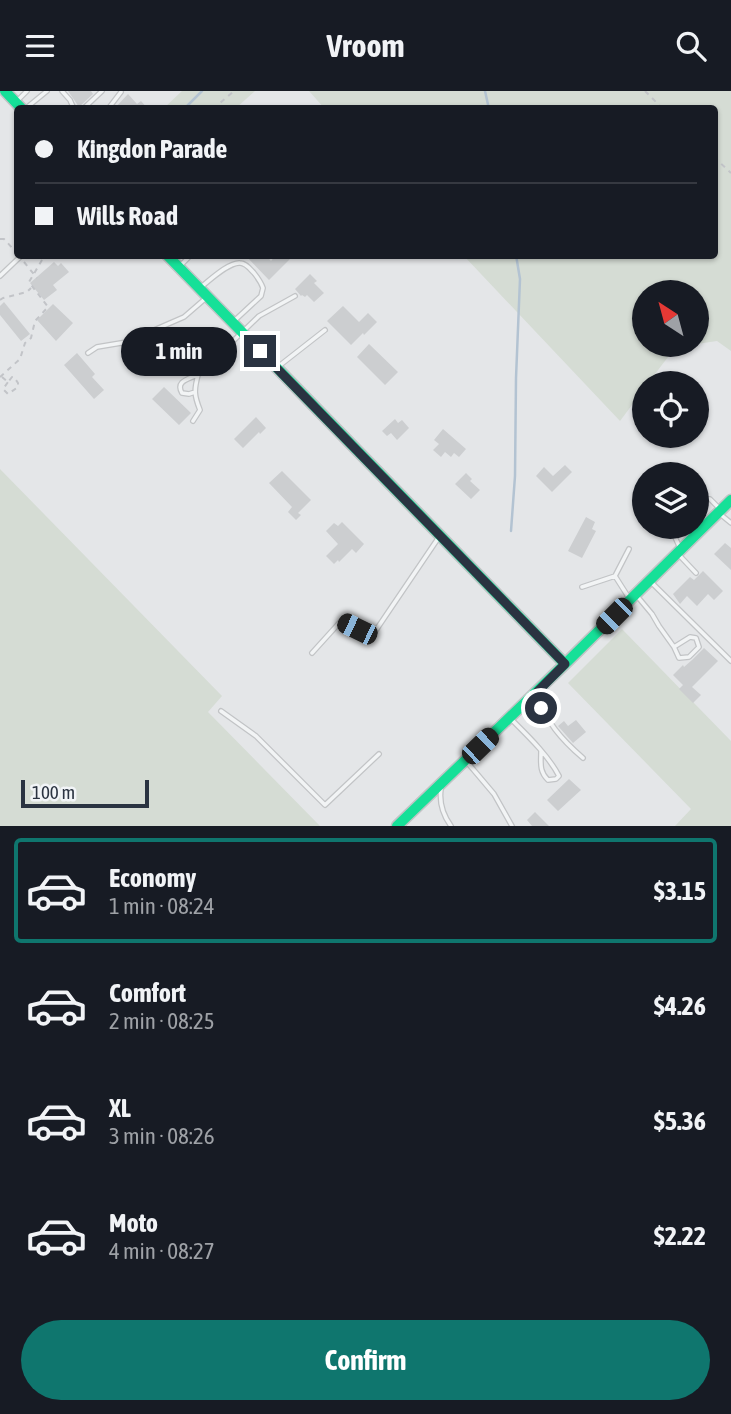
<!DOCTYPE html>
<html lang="en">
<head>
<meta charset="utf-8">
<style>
  :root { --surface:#171b24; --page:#20242c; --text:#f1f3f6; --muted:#9ea1a6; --line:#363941; --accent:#0f766e }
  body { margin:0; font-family:"Asap Condensed",sans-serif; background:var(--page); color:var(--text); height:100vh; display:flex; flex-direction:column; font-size:26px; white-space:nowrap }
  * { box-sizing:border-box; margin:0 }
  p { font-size:23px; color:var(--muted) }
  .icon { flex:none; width:38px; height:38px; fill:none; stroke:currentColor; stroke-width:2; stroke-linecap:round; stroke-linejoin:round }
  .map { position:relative; height:735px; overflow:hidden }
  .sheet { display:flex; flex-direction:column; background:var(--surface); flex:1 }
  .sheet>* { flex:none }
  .guide { position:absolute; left:14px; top:14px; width:704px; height:154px; border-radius:7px; box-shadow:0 2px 5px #0004; display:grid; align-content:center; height:154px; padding:0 21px; background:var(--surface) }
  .needle { width:46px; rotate:324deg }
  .fabs { position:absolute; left:632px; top:189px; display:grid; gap:14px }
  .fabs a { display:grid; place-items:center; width:77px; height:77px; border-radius:50%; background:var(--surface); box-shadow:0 2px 5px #0004; font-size:35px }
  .scale { position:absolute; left:21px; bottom:18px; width:128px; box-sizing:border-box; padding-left:7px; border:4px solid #2a3341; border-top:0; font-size:19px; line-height:24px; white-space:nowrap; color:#2a3341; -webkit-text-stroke:5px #f1f4f7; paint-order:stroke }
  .end { position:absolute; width:32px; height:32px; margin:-16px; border:9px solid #2a3341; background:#fff; box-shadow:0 0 0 4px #fff }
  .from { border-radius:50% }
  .bubble { position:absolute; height:49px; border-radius:24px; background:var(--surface); box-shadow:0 2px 5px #0004; font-size:23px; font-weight:700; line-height:49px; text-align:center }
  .car { position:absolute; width:21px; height:42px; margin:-21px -10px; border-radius:9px; box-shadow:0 0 5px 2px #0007; background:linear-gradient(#222 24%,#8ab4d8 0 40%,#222 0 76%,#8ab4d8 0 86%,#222 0) }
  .guide b { display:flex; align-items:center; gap:24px; height:66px; font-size:26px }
  .guide b+b { border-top:2px solid var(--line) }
  .guide i { width:18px; height:18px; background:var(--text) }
  ul { padding:12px 0 0; list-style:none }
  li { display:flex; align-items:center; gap:21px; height:105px; margin:0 14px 10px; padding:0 7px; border:4px solid transparent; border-radius:7px }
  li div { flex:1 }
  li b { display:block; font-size:26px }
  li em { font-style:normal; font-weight:700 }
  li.on { border-color:var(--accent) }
  li>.icon { width:63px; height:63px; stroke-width:1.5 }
  .primary-button { display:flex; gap:14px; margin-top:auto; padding:14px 21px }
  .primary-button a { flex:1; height:80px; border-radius:42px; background:var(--accent); color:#fff; font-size:28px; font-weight:700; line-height:80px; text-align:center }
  header { display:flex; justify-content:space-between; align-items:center; height:91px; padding:0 21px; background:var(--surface); font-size:32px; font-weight:700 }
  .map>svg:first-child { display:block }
</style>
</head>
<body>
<header><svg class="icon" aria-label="menu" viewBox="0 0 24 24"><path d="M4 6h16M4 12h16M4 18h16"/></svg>Vroom<svg class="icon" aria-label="search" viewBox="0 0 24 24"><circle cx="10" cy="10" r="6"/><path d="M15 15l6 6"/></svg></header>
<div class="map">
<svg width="731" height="735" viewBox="0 0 731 735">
  <rect width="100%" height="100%" fill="#e4e6e8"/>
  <!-- green -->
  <path fill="#d5dcd4" d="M182,0h73l-19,17h-72z
    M309,0h422v260l-14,-10 -20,3 -1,-52h-52v53h49l-18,3 -27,35h-4v6l-24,32 -156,-165 250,-1v-146h-389z
    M0,378l222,227 -14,16 112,114h-320z
    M622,538l109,112v85h-56l16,-17 -123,-126z"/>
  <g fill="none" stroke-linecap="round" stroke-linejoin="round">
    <!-- stream -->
    <path stroke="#b3c3d2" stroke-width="2.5" d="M485,0l4,18
      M184,18l18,-18
      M511,440l4,-55 1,-98 4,-99 -4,-24"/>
  </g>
  <!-- building -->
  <path fill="#ccced0" d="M68,0h23l2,3 -14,13z
    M128,3l9,10 4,-3 7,8h-34z
    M245,164h21l5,6 5,-6h18l-25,25z
    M54,171l4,4 3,-3 8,9 -16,13 4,5 -13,10 -14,-17z
    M310,183l7,7 -3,2 10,10 -10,9 -7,-7 -2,2 -3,-2 -1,1 -6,-7z
    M4,211l26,32 -9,7 -21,-26v-9z
    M53,213l20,19 -17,18 -19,-21z
    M343,215l16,16 9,-9 9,9 -13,13 -1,-2 -12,12 -24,-24z
    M369,253l29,28 -13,13 -28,-28z
    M77,262l18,21 -3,3 12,13 -10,9 -30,-34z
    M164,296l27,26 -12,12 -27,-26z
    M256,326l10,11 -6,6 -1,-2 -16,16 -9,-9z
    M395,328l3,4 4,-3 7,8 -12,12 -6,-7 -4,3 -5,-5z
    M443,338l23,20 -7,8 -5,-4 -3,4 -6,-5 -4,5 -8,-7 6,-6 -5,-4z
    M565,374l7,7 -20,20 -16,-16 8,-9 9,9z
    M282,380l29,29 -13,13 3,2 -5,5 -8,-8 4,-5 -23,-24z
    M466,382l6,6 -2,2 10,9 -9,9 -16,-15z
    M586,426l9,5 -3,7 4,2 -14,27 -14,-7z
    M342,431l22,22 -8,9 -4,-4 -13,13 -1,-2 -4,4 -8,-8 12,-12 -12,-13 8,-8 4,3z
    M725,452l6,5v22l-17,-16z
    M703,480l20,20 -9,9 -6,-6 -11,12 -10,-10 -7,8 -7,-10 17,-17 4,3z
    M704,557l14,13 -26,26 9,8 -8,8 -14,-14 4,-4 -10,-10 10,-10 1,2 8,-7z
    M576,629l10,12 -13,11 -15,-17 6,-5 4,5z
    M569,688l12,11 -23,21 -11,-11z
    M535,721l14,14h-17l-5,-6z"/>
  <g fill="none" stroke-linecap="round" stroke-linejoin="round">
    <defs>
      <path id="lane" d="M62,0l8,9 4,9
        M18,9l9,-9
        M25,18l22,-18
        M83,18l19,-18
        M108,18l13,-17
        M180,175l11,-11
        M0,185l22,-21
        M201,196c9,-7 28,-25 39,-24 6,0 10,6 14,10 4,5 7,9 9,15l-2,8 -28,26
        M88,262l9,-6 30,-5 34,-15 23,-10 22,-19
        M279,275l46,-36
        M195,301l-6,2 -7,-1c-7,-12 7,-14 15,-18
        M193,330l7,-11c-6,-15 -6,-20 -2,-35l61,-59 36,-20
        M696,408h14l9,9
        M720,423l11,9
        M653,436c5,6 13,9 21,8
        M674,436v8l6,13
        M629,458l-14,27 14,22
        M679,464l17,18
        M651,491l80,79
        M582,496l33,-11
        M637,505l15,18 7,12 15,21 5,11 10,-1 10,-10 -3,-9 -6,-1 -16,10
        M312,562l29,-32 31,15 67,-99
        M537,603c8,27 25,46 46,64
        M221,620l35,25 69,69 54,-51
        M511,628c17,17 37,36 48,57l-3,3 -8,1c-9,-9 -7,-17 -7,-29
        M467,671l27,32 18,32
        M441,698c-2,14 2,26 10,37"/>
      <path id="fast" d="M5,0l17,18
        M167,164l398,409
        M397,735l168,-162 166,-164"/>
    </defs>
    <!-- lane casing -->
    <use href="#lane" stroke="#c2c4c6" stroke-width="6"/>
    <!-- fast casing -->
    <use href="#fast" stroke="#c2c4c6" stroke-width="13"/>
    <!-- path -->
    <path stroke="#c2c4c8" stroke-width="2" stroke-dasharray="5 5" stroke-linecap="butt" d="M645,0l18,18
      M213,18l21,-18
      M714,66l17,16
      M0,148h4l11,12
      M24,171l13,16
      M0,209l3,-2 24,-6 4,-4
      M0,286l20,-18 5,-16 6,-5 4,-17 13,-14 -19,-25 16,-27
      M2,286l6,5 4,-5h2l4,6v4l-10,7 -5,-5 5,-7"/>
    <!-- lane -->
    <use href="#lane" stroke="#f2f4f5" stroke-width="3.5"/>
    <!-- fast -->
    <use href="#fast" stroke="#16e098" stroke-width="10"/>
  </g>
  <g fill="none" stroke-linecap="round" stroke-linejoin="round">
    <!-- route -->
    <path stroke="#2a3341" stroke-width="9" d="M260,260l305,313 -28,28 4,16"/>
  </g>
</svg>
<div class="fabs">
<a><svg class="needle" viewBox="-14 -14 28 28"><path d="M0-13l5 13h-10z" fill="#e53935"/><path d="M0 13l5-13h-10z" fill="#9ea1a6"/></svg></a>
<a><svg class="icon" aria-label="locate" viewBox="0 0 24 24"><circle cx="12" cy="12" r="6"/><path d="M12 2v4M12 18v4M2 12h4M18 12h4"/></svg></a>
<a><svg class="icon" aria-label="layers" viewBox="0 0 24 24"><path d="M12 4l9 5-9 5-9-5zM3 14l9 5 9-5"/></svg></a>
</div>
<div class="scale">100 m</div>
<i class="end from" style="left:541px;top:617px"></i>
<i class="end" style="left:260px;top:260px"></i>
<div class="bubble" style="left:121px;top:236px;width:116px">1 min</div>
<i class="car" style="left:614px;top:525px;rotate:225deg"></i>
<i class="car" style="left:357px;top:538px;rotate:296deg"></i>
<i class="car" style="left:480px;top:655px;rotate:46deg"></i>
<div class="guide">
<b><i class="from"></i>Kingdon Parade</b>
<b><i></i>Wills Road</b>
</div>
</div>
<section class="sheet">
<ul>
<li class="on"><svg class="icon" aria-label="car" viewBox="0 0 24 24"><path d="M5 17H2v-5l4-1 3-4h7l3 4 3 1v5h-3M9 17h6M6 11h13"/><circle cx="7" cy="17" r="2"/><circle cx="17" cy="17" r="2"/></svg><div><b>Economy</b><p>1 min · 08:24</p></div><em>$3.15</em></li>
<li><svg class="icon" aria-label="car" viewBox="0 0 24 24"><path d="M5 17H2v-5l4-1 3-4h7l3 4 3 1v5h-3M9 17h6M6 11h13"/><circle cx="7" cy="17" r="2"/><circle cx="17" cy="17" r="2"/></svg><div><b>Comfort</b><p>2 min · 08:25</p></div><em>$4.26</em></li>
<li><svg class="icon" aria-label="car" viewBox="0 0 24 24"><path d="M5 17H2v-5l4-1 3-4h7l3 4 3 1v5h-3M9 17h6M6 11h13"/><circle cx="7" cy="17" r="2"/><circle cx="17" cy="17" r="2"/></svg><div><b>XL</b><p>3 min · 08:26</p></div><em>$5.36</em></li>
<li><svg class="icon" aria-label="car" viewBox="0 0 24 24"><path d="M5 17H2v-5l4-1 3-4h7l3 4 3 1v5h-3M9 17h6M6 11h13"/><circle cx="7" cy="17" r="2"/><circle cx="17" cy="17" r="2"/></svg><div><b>Moto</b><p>4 min · 08:27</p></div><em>$2.22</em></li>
</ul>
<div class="primary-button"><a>Confirm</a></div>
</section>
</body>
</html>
